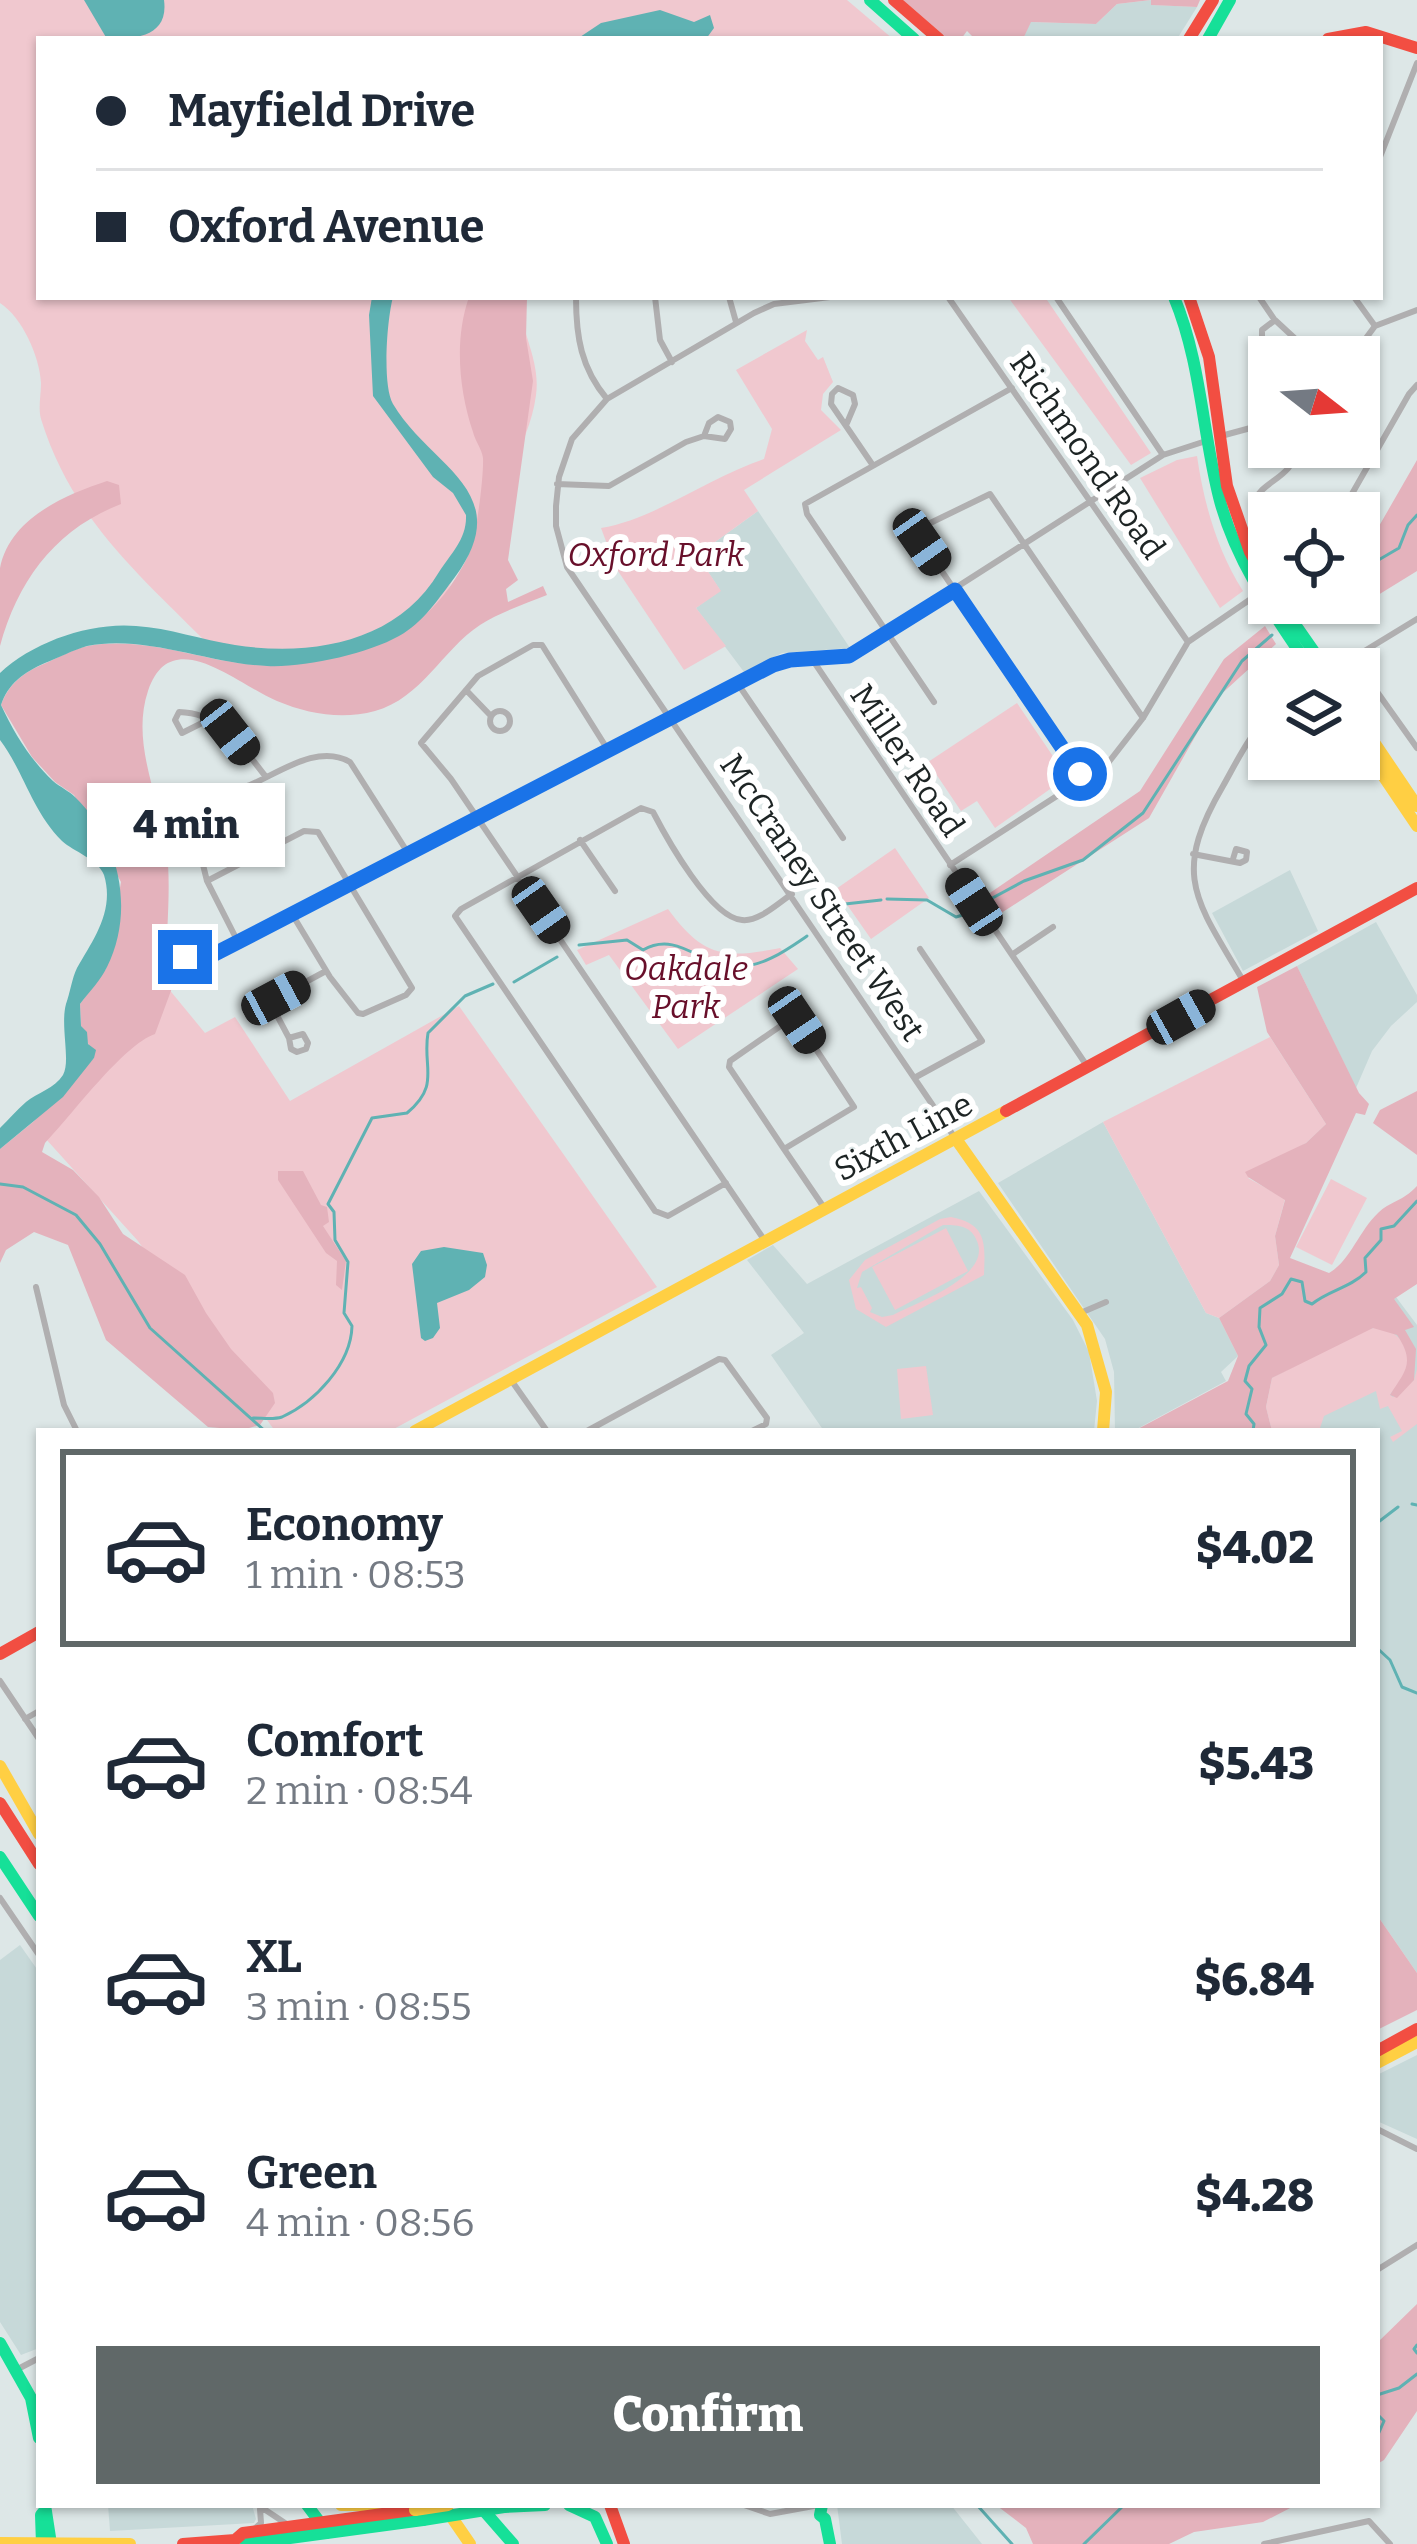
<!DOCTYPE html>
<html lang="en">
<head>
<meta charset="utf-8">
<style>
  :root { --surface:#fff; --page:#f2f2f3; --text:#1f2937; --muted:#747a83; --line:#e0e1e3; --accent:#606868 }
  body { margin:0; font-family:Bitter,serif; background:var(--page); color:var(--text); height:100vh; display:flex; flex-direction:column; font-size:45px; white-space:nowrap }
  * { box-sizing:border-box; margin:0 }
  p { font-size:39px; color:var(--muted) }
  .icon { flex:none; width:66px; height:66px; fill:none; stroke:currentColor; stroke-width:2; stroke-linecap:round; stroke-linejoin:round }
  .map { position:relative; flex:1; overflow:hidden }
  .drawer { position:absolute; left:36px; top:1428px; width:1344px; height:1080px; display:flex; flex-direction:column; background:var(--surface); border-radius:0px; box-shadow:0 3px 9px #0004 }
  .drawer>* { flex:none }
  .guide { position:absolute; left:36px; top:36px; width:1347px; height:264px; border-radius:0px; box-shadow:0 3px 9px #0004; display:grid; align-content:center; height:264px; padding:0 60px; background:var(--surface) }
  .needle { width:78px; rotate:107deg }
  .fabs { position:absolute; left:1248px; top:336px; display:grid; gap:24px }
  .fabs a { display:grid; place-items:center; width:132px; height:132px; border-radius:0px; background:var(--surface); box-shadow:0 3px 9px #0004; font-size:60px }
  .end { position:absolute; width:54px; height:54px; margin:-27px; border:15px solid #1a73e8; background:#fff; box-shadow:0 0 0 6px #fff }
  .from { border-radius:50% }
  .bubble { position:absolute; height:84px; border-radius:0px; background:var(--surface); box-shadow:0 3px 9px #0004; font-size:39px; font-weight:800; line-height:84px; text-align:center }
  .car { position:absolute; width:36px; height:72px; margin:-36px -18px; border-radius:15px; box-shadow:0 0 9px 3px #0007; background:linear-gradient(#222 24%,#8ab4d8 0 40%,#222 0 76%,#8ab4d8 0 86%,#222 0) }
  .guide b { display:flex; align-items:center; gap:42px; height:114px; font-size:45px }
  .guide b+b { border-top:3px solid var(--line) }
  .guide i { width:30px; height:30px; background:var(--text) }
  ul { padding:21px 0 0; list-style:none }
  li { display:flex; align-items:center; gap:36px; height:198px; margin:0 24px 18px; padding:0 36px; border:6px solid transparent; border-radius:0px }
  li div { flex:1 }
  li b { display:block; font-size:45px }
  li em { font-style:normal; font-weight:800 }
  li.on { border-color:var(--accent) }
  li>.icon { width:108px; height:108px; stroke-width:1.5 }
  .primary-button { display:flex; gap:24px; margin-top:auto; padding:24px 60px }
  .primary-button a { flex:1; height:138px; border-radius:0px; background:var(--accent); color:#fff; font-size:48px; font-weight:800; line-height:138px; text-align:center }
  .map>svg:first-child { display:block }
</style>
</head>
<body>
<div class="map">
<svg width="1417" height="2544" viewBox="0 0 1417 2544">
  <rect width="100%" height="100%" fill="#dde7e7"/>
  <!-- built -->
  <path fill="#c7d9d9" d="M1152,0v5l45,2 -20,32h-154l7,-17 66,2 21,-20z
    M758,511l92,137 -68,5 -38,19 -48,-64 24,-18 -23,-35z
    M1290,870l28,61 -75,40 -31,-58z
    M1376,922l41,73v7l-26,24 -19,25 -16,37 -59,-122z
    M1103,1122l103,191 13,5 19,38 -17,16 5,9 -93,50h-18l-1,-59 -9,-33 -107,-156z
    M979,1191l94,129 16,32 8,49 -3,30h-270l-53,-76 33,-22 -57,-73 26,-15 34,39z
    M1396,1297l21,28v648l-40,-58v-484h-105l104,-118z
    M20,1945l19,27v376l-18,7 -21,-33v-362z
    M1417,2055v84l-40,-18v-46z
    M108,2505h144l4,14 -2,4 -144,8z
    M837,2505h114l31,39h-140z"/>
  <!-- green -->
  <path fill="#f0c8cf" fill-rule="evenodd" d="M0,0h847l46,39h-854v258h481c-1,34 21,62 16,98 -5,41 -31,81 -50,118 -31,63 -63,126 -94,189 -52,16 -84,10 -134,-12 -20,-9 -38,-35 -54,-50 -68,-68 -133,-124 -163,-221 -3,-11 0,-24 0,-36 -1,-26 -19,-66 -41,-80z
    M1008,297h37l106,156 -20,12z
    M807,330l-2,11 13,19 5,-3 10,25 -10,12 -2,16 20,20 -97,60 14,21 -61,44 24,36 -25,17 30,38 -42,24 -68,-102 -15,-40c52,-8 109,-51 163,-69l8,-30 -36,-59z
    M1197,456c7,48 20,94 46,135l-23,17 -80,-130 37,-18z
    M1017,703l50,74 -72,51 -18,-27 -16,10 -33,-49z
    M895,848l34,50 -58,41 -35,-50z
    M668,909c35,48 56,50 112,39l18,21 -120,80 -69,-94 -23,10 -9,-15z
    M163,982l42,51 30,-16 55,84 169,-95 198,281 -267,144h-115l-137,-190 -93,-103z
    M1270,1037l56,87 -20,19 -58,35 37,21 -10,37 4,29 -9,16 -51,37 -13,-5 -103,-191z
    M1331,1179l36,19 -35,67 -36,-18z
    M951,1217c37,7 34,28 33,58l-98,52 -30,-18 -7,-29 16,-20 75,-41zM943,1225c13,0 27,0 33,14 19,36 -58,63 -83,76l-11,2 -12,-5 2,-4 -11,-21 -4,1 5,-16z
    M946,1228l22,43 -73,39 -23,-43z
    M1380,1327c19,6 37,24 27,46 -4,8 -14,16 -17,22l3,2 21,-17 3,-11v55l-24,18 -3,-5 12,-6 -14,-25 -8,3 -4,-18 -52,25 -5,15h-47l-6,-24 6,-29 90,-48z
    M926,1366l7,49 -32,4 -4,-50z"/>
  <!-- forest -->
  <path fill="#e4b2bc" d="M903,0h297l-3,7 -46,-2v-5l-34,4 -21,20 -65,-2 -8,17h-48l-8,-8 -6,8h-13z
    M469,297h58l-1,41 7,43 -25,179 10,20 -12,9 2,13 35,-16 4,9c-22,9 -47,17 -67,30 -38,25 -58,73 -105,86 -33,9 -67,3 -98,-10 -38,-15 -106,-80 -129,-10 -17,51 10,103 18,153 6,41 0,87 0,128l6,16 -17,46c-32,11 -83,81 -110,109l-3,9 31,18 26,27 24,37 62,41 21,38 25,36 42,44 2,10 -15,22 -18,5 -34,-3 -102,-87 -38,-95 -34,-13 -28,18 -6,13v-114l33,-27 61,-64 -13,-32 -1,-22 26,-35 15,-87 -47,-87 -19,-13 -23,-25 -31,-52c8,-22 23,-33 45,-42 13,-6 28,-14 42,-17 62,-11 122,19 182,20 15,0 31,-4 46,-6 71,-10 119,-37 152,-104 8,-15 16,-80 15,-98 -1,-9 -8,-17 -10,-26 -14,-42 -19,-92 -4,-135z
    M1417,460v111l-86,53 -24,-11 -8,-10h60v-50l8,-6z
    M107,481l12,4 2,19c-65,25 -103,76 -121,142 0,-24 0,-54 0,-78 10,-50 65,-73 107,-87z
    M1265,626l11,18 -59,54 -68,120 -151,97 -17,-16 159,-108 84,-132z
    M1297,966l62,127 10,11 -4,11 -9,-2 -66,145 39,15c21,-12 30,-42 49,-60 12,-12 24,-11 39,-27v98l-23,15 20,28 -9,3 11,19 -2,31 -17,18 -7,-3c13,-22 27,-31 7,-60l-24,-7 -101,50 -6,29 6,24h-138l94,-50 10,-25 -19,-38 51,-37 9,-16 -4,-29 10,-36 -37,-23 -3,-5 61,-29 20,-19 -59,-92 -10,-45z
    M1417,1091v64l-44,-32 7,-13z
    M278,1171h25l18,34 6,2 2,15 -6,4 23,35 -4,29 -6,-5 1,-24 -11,-8 -48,-73z
    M1377,1915l40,58v37l-40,20z
    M1417,2304v107l-33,49 -7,4v-121z
    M996,2505h300l-33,17 -69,10 -25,12h-136l-7,-16z"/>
  <!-- water -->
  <path fill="#5fb2b3" d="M84,0h80c5,37 -29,39 -57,39z
    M660,10l34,12 16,-7 4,13 -8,11h-129l24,-16z
    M372,297h21c-6,22 -11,88 0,107 37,63 125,87 62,173 -16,21 -32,46 -56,59 -32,18 -96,32 -132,30 -57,-2 -122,-32 -180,-20 -14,4 -29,12 -42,17 -21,9 -37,21 -44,42 13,28 29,54 52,76 7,6 16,10 22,16 45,43 60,114 32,170 -6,13 -18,25 -27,37l1,22 6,6 1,12 8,6 -2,8 -31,39 -63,52v-21c8,-8 17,-18 26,-26 11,-9 29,-14 37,-27 8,-14 -3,-49 3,-71 4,-11 6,-26 11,-36 16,-28 38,-57 27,-93 -6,-16 -30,-23 -42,-34 -30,-30 -38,-69 -62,-101v-67c33,-31 90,-51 136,-47 33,2 66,14 99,19 77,12 163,-3 204,-73 12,-19 28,-33 27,-57l-13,-22 -20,-16 -60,-81 -4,-81z
    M444,1247l39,6 4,12 -2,12 -16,13 -32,13 3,25 -7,10 -8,3 -4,-3 -9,-74 9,-13z"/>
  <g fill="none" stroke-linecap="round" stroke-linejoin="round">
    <!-- stream -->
    <path stroke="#5fb2b3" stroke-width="3" d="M1359,582l16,-20 24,-14 9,-23 9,-10
      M1296,610l20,-7
      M887,899l40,1 29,17 10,-3
      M985,902l39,-21 59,-21 60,-47 99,-152 30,-26
      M826,916l19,-12 36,-4
      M579,945l48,-5 16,10c35,-20 59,17 92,17 28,0 50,-16 72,-31
      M514,982l43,-25
      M0,1184l23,3 53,28 24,29 50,84 115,103
      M253,1418c10,0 20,2 29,-1 33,-15 69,-53 70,-91l-8,-13 4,-51 -13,-22 -1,-28 -6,-8 44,-86 35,-5c34,-28 15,-46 21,-80l37,-37 28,-12
      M1253,1431l1,-7 -8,-10 6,-25 -7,-8 4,-15 17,-21 -7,-18 1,-19 22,-14 9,-15 11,3 3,19 7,3c17,-14 38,-16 54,-32l-1,-14 16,-18v-11l13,-3 23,-25
      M1412,1504l5,1
      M1377,1523l21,-16
      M1377,1648l13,12 12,27 15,6
      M1417,2345l-3,4 3,4
      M1377,2395l22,-7 18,-14
      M1377,2414l7,7 -7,16
      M977,2505l35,39
      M1084,2544l40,-39"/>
    <!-- street -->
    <path stroke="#b0afb0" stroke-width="6" d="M1380,157l37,-94
      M576,297c0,40 5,71 31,102
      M655,297l5,43 12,22
      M729,297l7,25
      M830,297l-56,7 -20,9 -147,86 -35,40 -13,38 -3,29v20l11,41 388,571
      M948,297l240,345
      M1056,297l107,158
      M1259,297l15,22
      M1354,297l21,29
      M1290,338l-8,7 -13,1 -7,-7v-9l13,-10 40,37
      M1352,357l23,-31 42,-16
      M847,423l8,-19 -2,-9 -15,-7 -6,6 -1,10 41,60
      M1221,436l48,-13
      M557,484l52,2 77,-44 18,-6 21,3 6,-10 -1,-7 -12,-5 -9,6 -5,13
      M1341,513l68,-119 8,-9
      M1269,529l-16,-26c11,-25 38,-22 45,-56
      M1353,658l64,90
      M812,659l275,407
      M1335,669l82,-50
      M738,684l105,154
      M466,690l25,26
      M934,702l-127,-188 -2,-10 207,-116
      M490 721a10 10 0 1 1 20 0a10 10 0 1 1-20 0Z
      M208,720l-26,13 -7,-13 4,-8c43,1 63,35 87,65
      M608,750l-66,-105h-9l-55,31 -57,67 30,36 314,462
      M1083,779l-161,-237v-15l68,-33 153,224
      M580,840l35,51
      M1193,854l47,9 6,-3 1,-8 -11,-3 -3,10
      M950,865l158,-102 35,-45 45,-76 73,-50
      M207,881l97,-50 14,1 94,156 -6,7 -43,19 -5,-1 -28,-36 -38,-63
      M238,942l-31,-61 -18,-73c11,-18 41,-15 61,-23 29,-12 68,-42 100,-23l58,91
      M1013,954l40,-27
      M212,955l-11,-10 -10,-1 -6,13 10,7 43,-22 535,-277 76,-9 314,-201 46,-15
      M1244,982c-49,-83 -73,-107 -21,-196 14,-25 26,-50 46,-71
      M289,1038l14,-4 5,9 -2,6 -9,3 -6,-3 -2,-11 -17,-32 4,-8 50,-27
      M916,1077l66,-36 -62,-92
      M784,1149l-55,-82 1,-6 62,-43 5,2 57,87 -70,42 41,60
      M726,1183l-58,33 -13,-5 -200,-295 6,-7 180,-101 12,4c14,27 58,106 89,108 17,2 36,-17 50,-26
      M36,1287l28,118 13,26
      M1078,1314l28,-12
      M511,1380l36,51
      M587,1431l132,-72 6,1 42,58 -1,6 -14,7
      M0,1681l39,58
      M25,1719l14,-8
      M0,1898l39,57
      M1377,2129l40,20
      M1377,2270l40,-25
      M16,2370l23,-12
      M258,2505l30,20
      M744,2505l26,9 49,-9
      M252,2531l9,-8 -1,-14
      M1264,2544l105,-23 21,23"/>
    <!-- fast -->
    <path stroke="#16e098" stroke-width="12" d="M870,0l44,39
      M1208,39l22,-39
      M1174,297c27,65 28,133 45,200 16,64 55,118 92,172
      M1280,603l46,66
      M0,1857l39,59
      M0,2343l31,55 8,40
      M45,2505l6,39
      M307,2505l21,28
      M479,2505l34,39
      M569,2505l26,12 12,27
      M822,2505l-2,10 5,4 5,25
      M504,2507l41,-2
      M209,2543l6,1
      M42,2544l-1,-29 4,-5
      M246,2544l177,-24"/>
    <!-- slow -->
    <path stroke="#ffcf43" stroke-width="12" d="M1359,720l58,86
      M1359,740l58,86
      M956,1139l131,186 19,67 -3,39
      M415,1431l591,-320
      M0,1766l39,68
      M1377,2063l40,-21
      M341,2505h50
      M401,2505l14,5
      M446,2509l24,35
      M0,2543l130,1"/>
    <!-- jam -->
    <path stroke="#f24e42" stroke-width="12" d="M894,0l45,39
      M1189,39l24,-39
      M1328,39l38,-7 51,16
      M1189,297l20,60 18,129 23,66 19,35
      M1006,1111l411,-223
      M0,1654l39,-22
      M0,1803l39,61
      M1377,2051l40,-22
      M610,2505l14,39
      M183,2544l52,-4 8,-7 169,-23"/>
    <!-- fast-bridge -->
    <path stroke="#16e098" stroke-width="12" d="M423,2520l81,-13"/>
    <!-- slow-bridge -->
    <path stroke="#ffcf43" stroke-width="12" d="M415,2510l33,-5"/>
  </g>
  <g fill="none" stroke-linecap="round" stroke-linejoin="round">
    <!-- route -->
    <path stroke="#1a73e8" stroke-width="15" d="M185,957l10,7 43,-22 535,-277 17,-5 59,-4 106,-66 125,184"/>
  </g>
  <g text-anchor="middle" stroke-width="12" stroke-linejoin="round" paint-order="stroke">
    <!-- street labels -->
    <g font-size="33" fill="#1d2424" stroke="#fff">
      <text transform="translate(1088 455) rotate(55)" y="12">Richmond Road</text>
      <text transform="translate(908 760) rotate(56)" y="12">Miller Road</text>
      <text transform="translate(823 897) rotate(56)" y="12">McCraney Street West</text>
      <text transform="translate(903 1136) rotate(-28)" y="12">Sixth Line</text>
    </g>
    <!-- park labels -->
    <g font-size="33" font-style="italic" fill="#680f2a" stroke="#fff">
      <text x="656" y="566">Oxford Park</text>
      <text x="686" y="980">Oakdale<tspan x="686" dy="38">Park</tspan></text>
    </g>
  </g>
</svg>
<div class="fabs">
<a><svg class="needle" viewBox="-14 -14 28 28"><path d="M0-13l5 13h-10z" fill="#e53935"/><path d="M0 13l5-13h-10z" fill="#747a83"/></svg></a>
<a><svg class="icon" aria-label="locate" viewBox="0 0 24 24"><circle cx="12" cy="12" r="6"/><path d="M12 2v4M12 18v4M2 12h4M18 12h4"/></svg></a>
<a><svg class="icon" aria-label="layers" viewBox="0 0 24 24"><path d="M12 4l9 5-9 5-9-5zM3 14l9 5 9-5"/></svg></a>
</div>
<i class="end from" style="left:1080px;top:774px"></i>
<i class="end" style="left:185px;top:957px"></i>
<div class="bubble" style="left:87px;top:783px;width:198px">4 min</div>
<i class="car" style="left:922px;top:542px;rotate:145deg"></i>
<i class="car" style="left:230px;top:732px;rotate:142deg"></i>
<i class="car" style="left:974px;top:902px;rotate:327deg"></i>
<i class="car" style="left:541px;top:910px;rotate:145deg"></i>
<i class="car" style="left:276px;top:998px;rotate:62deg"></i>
<i class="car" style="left:1181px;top:1017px;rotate:61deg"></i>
<i class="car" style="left:797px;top:1020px;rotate:146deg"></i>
<div class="guide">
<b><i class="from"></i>Mayfield Drive</b>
<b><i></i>Oxford Avenue</b>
</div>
<section class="drawer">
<ul>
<li class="on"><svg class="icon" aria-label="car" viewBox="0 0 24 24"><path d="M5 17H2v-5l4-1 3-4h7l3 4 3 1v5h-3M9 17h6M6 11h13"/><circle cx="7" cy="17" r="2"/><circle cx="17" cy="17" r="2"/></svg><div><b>Economy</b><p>1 min · 08:53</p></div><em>$4.02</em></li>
<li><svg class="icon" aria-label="car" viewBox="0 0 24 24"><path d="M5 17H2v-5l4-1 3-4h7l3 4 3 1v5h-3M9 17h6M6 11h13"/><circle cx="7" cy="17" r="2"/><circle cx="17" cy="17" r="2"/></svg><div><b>Comfort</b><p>2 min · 08:54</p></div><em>$5.43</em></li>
<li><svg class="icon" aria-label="car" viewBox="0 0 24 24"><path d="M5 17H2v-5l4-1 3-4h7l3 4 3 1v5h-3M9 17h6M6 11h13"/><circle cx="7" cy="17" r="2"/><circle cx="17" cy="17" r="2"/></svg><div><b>XL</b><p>3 min · 08:55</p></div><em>$6.84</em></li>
<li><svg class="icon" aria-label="car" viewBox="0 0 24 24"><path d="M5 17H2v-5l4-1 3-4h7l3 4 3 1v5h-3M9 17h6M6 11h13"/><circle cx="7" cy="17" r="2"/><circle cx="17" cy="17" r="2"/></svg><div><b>Green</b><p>4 min · 08:56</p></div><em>$4.28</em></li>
</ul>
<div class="primary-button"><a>Confirm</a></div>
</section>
</div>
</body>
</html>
